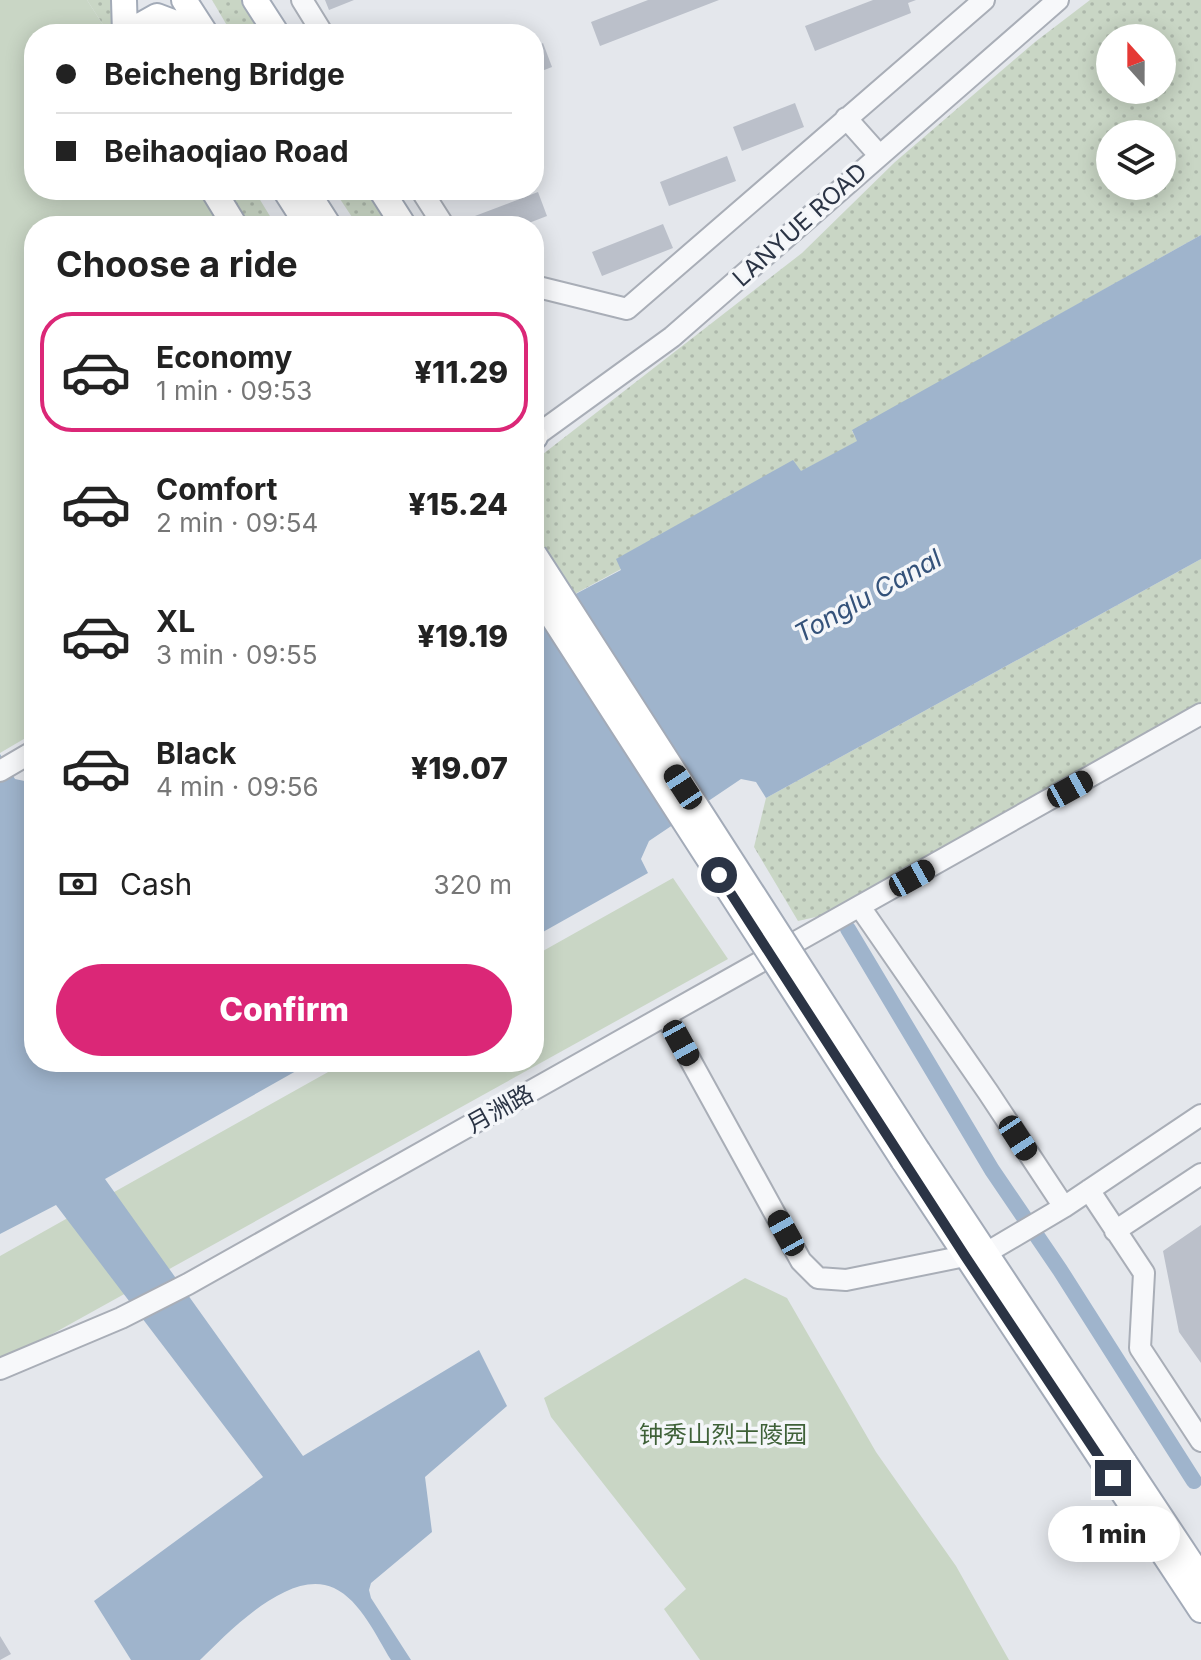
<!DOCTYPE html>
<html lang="en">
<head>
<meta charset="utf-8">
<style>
  :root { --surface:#fff; --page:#f2f2f2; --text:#222; --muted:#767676; --line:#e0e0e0; --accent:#db2777 }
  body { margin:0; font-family:Inter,"Noto Sans SC",sans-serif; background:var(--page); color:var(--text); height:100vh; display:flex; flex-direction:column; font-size:30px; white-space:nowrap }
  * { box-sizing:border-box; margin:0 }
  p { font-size:26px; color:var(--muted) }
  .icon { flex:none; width:44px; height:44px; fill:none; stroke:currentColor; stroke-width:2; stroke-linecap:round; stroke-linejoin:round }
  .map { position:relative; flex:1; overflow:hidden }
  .details { position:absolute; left:24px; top:216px; width:520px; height:856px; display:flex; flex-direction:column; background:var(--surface); border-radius:32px; box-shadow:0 4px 20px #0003 }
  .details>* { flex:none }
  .guide { position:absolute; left:24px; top:24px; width:520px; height:176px; border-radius:32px; box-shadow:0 4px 20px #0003; display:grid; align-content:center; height:176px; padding:0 32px; background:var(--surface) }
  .needle { width:52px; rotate:339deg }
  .tools { position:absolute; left:1096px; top:24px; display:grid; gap:16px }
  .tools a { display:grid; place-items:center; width:80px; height:80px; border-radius:50%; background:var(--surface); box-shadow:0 4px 20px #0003; font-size:40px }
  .end { position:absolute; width:36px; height:36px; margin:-18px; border:10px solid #2b3445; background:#fff; box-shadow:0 0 0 4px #fff }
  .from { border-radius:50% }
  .bubble { position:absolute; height:56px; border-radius:28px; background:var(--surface); box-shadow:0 4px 20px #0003; font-size:26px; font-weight:800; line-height:56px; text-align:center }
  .car { position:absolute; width:24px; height:48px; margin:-24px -12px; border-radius:10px; box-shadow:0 0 6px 2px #0007; background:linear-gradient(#222 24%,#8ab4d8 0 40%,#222 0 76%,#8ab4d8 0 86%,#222 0) }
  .guide b { display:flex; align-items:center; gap:28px; height:76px; font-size:30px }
  .guide b+b { border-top:2px solid var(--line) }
  .guide i { width:20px; height:20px; background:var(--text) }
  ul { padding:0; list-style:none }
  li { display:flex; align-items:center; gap:24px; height:120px; margin:0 16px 12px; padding:0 16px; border:4px solid transparent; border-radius:32px }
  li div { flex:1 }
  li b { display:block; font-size:30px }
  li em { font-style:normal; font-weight:800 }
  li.active { border-color:var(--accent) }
  li>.icon { width:72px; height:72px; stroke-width:1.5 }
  h2 { padding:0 32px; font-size:36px; line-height:96px }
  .pay { display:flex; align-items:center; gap:20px; height:88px; padding:0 32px; font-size:30px }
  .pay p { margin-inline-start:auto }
  .cta { display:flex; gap:16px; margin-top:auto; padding:16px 32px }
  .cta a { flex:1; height:92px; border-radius:48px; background:var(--accent); color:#fff; font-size:32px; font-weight:800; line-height:92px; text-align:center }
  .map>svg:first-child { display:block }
</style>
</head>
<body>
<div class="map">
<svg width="1201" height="1660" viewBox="0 0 1201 1660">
  <defs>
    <pattern id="grass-dots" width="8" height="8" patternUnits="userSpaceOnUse" patternTransform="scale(2)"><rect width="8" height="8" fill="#c9d6c5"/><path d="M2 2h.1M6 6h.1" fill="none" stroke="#adb8ab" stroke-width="1.8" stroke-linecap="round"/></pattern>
  </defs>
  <rect width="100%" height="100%" fill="#e4e7ec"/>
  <!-- grass -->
  <path fill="url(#grass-dots)" fill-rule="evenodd" d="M87,0h30l-1,34h-7z
    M212,0h33l21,34h-34z
    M1090,0h111v235l-349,196 6,10 -58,31 -7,-11 -176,98 4,10 -87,47v-155l268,-208 93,-91 140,-120zM1110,38h52v52h-52zM1110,134h52v52h-52z
    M224,190h30l22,36h-29z
    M334,190h32l24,36h-32z
    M1201,559v155l-341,193 -62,14 -44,-74 12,-49z"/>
  <!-- park -->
  <path fill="#c9d6c5" d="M0,0h87l22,34h-75v156h172l22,36h-194v507l-34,20z
    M673,878l55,81 -728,404v-107l346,-194h188v-106z
    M745,1278l42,20 89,154 80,114 53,94h-309l-36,-51 22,-20 -135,-172 -7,-19z"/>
  <!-- water -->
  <path fill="#9fb4cc" d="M1201,235v324l-435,239 -10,-16 -15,-3 -92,62 -8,18 7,14 -114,64v-321l87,-46 -5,-11 177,-99 8,11 56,-30 -5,-11z
    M0,754l15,25 19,4v279h278l-207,117 198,277 176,-106 28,56 -82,71 7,55 -61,51 -2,7 2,8 40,62h-20c-15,-24 -30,-59 -57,-72 -44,-21 -105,44 -134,72h-69l-37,-59 169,-124 -207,-272 -56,29z"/>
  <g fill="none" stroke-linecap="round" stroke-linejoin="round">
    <!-- canal -->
    <path stroke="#9fb4cc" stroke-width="16" d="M848,929l144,241 68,100 134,211"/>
  </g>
  <!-- building -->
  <path fill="#bbc0ca" d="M325,0h29l-25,10z
    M648,0h71l-119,46 -9,-24z
    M873,0h43l-8,3 3,10 -96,38 -10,-25z
    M543,43l9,24 -18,7v-27z
    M795,103l9,24 -62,24 -9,-24z
    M727,156l9,25 -67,25 -9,-24z
    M538,192l9,24 -26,10h-52l-2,-7z
    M663,224l10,24 -71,28 -10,-24z
    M1201,1225v138l-22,-31 -16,-81z
    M0,1636l11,18 -11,6z"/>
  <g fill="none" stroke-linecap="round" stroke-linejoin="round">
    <defs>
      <path id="minor" d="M302,0l21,34
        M846,118l33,37
        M421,190l23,36
        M534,286l93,23 357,-309
        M534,437l138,-100 386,-337
        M0,771l34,-20
        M860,907l128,185 76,115
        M666,1016l135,245 17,17 28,2 119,-24
        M1089,1190l55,83 -4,75 61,93
        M1115,1231l86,-57
        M986,1253l78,-46 137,-92
        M0,1369l121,-51 67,-34 1013,-570"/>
      <path id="major" d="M124,0l1,34
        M184,0l22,34
        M255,0l22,34
        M137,34l4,-9 16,-9 21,8
        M213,190l22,36
        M285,190l23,36
        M306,190l23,36
        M381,190l23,36
        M534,435l1,2
        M918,1151l283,427
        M903,1160l298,450"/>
    </defs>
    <!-- minor casing -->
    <use href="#minor" stroke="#a9aeb7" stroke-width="24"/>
    <!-- major casing -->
    <use href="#major" stroke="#a3abb8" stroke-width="28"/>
    <!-- minor -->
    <use href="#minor" stroke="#f7f8fa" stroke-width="20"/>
    <!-- major -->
    <use href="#major" stroke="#fff" stroke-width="24"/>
    <defs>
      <path id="major-bridge" d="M534,554l384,597
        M534,588l369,572"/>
    </defs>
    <!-- major-bridge casing -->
    <use href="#major-bridge" stroke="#a3abb8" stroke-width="28" stroke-linecap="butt"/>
    <!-- major-bridge -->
    <use href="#major-bridge" stroke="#fff" stroke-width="24"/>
  </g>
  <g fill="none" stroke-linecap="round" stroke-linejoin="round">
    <!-- route -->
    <path stroke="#2b3445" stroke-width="10" d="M719,875l246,381 148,222"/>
  </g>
  <g text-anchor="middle" stroke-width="7" stroke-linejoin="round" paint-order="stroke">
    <!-- street labels -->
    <g font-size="24" fill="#2b3445" stroke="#f4f6f9">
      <text transform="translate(800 225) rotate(-42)" y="8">LANYUE ROAD</text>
      <text transform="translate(500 1109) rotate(-29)" y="8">月洲路</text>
    </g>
    <!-- park labels -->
    <g font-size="24" fill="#3f6138" stroke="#f4f6f9">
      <text x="723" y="1443">钟秀山烈士陵园</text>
    </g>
    <!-- water labels -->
    <g font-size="26" font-style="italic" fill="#34527a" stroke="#f4f6f9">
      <text transform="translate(868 596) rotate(-29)" y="9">Tonglu Canal</text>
    </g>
  </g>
</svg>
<div class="tools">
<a><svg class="needle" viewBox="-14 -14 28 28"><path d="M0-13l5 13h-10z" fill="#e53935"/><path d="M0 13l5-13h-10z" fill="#767676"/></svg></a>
<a><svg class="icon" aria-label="layers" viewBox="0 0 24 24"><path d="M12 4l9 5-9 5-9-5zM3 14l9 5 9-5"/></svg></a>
</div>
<i class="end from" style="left:719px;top:875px"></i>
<i class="end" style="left:1113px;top:1478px"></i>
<div class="bubble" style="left:1048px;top:1506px;width:132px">1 min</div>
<i class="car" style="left:683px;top:787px;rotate:327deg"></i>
<i class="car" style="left:1070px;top:789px;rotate:61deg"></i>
<i class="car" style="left:912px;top:878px;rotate:61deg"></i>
<i class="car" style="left:681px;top:1043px;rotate:151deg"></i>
<i class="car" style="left:1018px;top:1138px;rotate:147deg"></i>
<i class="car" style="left:786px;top:1233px;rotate:331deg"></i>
<div class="guide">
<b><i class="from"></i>Beicheng Bridge</b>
<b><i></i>Beihaoqiao Road</b>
</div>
<section class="details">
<h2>Choose a ride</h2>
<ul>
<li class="active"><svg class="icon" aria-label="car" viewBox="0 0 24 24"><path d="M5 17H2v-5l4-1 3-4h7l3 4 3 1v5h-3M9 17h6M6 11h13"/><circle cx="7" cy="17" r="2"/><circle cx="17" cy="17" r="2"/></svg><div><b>Economy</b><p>1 min · 09:53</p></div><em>¥11.29</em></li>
<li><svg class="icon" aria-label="car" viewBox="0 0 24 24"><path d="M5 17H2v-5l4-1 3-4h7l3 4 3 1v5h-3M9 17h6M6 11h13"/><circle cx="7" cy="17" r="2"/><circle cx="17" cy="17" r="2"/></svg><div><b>Comfort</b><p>2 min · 09:54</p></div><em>¥15.24</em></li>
<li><svg class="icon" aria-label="car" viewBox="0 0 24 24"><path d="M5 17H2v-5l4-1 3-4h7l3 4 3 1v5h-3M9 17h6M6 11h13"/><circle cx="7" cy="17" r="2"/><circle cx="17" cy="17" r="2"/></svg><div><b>XL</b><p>3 min · 09:55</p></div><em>¥19.19</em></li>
<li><svg class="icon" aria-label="car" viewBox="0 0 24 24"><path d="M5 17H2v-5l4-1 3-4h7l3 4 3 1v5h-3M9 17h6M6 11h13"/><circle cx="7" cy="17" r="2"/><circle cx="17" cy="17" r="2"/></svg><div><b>Black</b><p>4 min · 09:56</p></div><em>¥19.07</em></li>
</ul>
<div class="pay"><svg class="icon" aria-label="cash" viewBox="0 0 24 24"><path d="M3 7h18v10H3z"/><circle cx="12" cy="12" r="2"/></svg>Cash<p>320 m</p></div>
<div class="cta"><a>Confirm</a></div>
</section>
</div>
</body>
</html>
